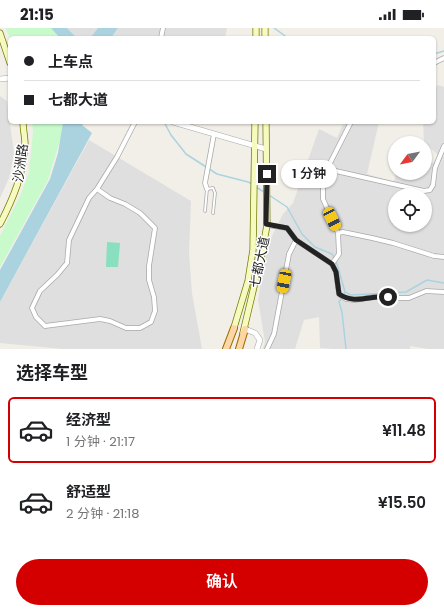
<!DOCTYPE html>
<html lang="zh">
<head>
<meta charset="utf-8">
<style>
  :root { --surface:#fff; --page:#f6f6f6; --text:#202124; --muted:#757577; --line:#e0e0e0; --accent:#d40000 }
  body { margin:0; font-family:Poppins,"Noto Sans SC",sans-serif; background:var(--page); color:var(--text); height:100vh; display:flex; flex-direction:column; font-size:15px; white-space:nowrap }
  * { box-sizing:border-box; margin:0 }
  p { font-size:13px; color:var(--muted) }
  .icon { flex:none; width:22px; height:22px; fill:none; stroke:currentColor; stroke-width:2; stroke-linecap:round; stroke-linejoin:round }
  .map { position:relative; height:321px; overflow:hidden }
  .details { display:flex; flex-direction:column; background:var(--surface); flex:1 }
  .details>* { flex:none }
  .guide { position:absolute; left:8px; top:8px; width:428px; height:88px; border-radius:6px; box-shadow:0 1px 3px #0004; display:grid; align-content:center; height:88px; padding:0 16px; background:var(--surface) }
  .needle { width:26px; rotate:238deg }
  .controls { position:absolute; left:388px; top:108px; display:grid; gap:8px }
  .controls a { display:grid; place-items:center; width:44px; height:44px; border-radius:50%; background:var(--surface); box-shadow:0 1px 3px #0004; font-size:20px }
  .end { position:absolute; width:18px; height:18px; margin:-9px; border:5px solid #222; background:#fff; box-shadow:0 0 0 2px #fff }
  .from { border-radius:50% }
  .bubble { position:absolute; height:28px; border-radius:14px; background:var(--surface); box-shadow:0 1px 3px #0004; font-size:13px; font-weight:600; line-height:28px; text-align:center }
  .car { position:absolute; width:12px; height:24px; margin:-12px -6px; border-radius:5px; box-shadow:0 0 3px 1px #0007; background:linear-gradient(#f5c518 24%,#345 0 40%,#f5c518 0 76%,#345 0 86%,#f5c518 0) }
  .guide b { display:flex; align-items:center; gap:14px; height:38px; font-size:15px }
  .guide b+b { border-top:1px solid var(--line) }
  .guide i { width:10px; height:10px; background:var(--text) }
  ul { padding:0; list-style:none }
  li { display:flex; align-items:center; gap:12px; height:66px; margin:0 8px 6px; padding:0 8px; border:2px solid transparent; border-radius:6px }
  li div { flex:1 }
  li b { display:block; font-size:15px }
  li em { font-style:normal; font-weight:600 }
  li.selected { border-color:var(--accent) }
  li>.icon { width:36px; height:36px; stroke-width:1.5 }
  h2 { padding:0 16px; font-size:18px; line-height:48px }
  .button { display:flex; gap:8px; margin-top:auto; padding:8px 16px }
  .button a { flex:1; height:46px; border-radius:24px; background:var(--accent); color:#fff; font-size:16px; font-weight:600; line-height:46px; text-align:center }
  .status { display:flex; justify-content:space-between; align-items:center; height:28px; padding:0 20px; background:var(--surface); direction:ltr }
  .status svg { height:11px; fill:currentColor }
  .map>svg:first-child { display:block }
</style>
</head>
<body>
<div class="status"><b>21:15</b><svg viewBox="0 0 49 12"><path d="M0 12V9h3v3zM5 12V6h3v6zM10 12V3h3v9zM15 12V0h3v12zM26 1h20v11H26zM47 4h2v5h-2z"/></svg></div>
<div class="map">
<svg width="444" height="321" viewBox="0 0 444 321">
  <rect width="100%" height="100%" fill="#f2efe9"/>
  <!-- residential -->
  <path fill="#e0dfdf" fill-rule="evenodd" d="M67,0h31l-8,10h-13z
    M118,0h109l-2,10h-114z
    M438,57l6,2v262h-15l-19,-3v3h-76l-14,-1 -1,-31 -15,3 -9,29h-32l2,-7 -7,-42 9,-54 16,-32 10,-11 26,-74 18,9 7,-16h35l-12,52 27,8 2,-9h10l8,2 1,-2h10v-11l8,1 5,-8 -14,-13 -1,-20h11v-33zM395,167h30v30h-30z
    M0,68l7,5 7,52 -5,25 -9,20z
    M89,112l102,61 -2,51 3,41 10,56h-139l-63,-6v-41z"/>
  <!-- park -->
  <path fill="#c8facc" d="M6,0h45l9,10 -50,1z
    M32,94h31l-3,18 -12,40 -48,87v-31l21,-42 8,-22 4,-40z"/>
  <!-- pitch -->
  <path fill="#88e0be" d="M107,214l13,1 -2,24h-12z"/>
  <!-- water -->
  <path fill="#aad3df" d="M51,0h16l10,10h-17z
    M98,0h20l-7,10h-21z
    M63,94h21l-2,3 10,8 -92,169v-32l50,-91 8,-26z"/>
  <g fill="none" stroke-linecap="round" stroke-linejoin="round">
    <!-- stream -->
    <path stroke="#aad3df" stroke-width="1.5" d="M274,0l14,10
      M434,26l10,-3
      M164,94l7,13 15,19 31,20 31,8 5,2
      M256,159l8,5
      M269,167l18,12 15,27 13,13 17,7 5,10 8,28 6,3 55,-3 21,-12 17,3
      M345,264l-6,10 3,10 4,37"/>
    <defs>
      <path id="service" d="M205,183l2,-22 6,-1 2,5 -2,20"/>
      <path id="minor" d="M161,10l2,-10
        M434,35l10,-5
        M327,141l97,22 6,-1 3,-5 2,-17 9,-22
        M97,161l13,9 15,6 15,9 15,15 -6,38v14l5,17 1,14 -4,11 -11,6h-14l-16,-7 -10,-2 -55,7 -9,-9 -4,-9 8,-17 17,-16 10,-12 2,-23 20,-42 8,-9 20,-32 18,-35
        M207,161l-2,-6 9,-49
        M267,197l20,3 9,12 -7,14 -15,80 -7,15
        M338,205l5,-1 29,6 21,5 41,13 10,1
        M296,212l36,24 4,8 3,22 7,5 9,1 25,-4 16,2h13l17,-7 18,1
        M332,236l7,-10 -1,-21 -15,-34v-13l1,-10 3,-7 24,-47"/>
      <path id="tertiary" d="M0,51l10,-1
        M173,94l93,27
        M245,301l10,4 5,7 -3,9"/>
      <path id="secondary" d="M0,5l10,30
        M256,10v-10
        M265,10v-10
        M0,196c13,-25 24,-51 25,-80 0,-7 -2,-15 -2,-22
        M233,303l15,-50 5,-31 2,-128
        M243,305l19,-80 5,-28 -1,-103"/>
      <path id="primary" d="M226,321l8,-21
        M239,321l6,-20"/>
    </defs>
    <!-- service casing -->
    <use href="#service" stroke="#a9a9a9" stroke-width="3.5"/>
    <!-- minor casing -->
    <use href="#minor" stroke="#a9a9a9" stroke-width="5.5"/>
    <!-- tertiary casing -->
    <use href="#tertiary" stroke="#a9a9a9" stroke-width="6"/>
    <!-- secondary casing -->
    <use href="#secondary" stroke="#707d05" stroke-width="7"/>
    <!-- primary casing -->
    <use href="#primary" stroke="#a06b00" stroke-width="8"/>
    <!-- service -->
    <use href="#service" stroke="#fff" stroke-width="2"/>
    <!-- minor -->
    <use href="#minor" stroke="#fff" stroke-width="4"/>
    <!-- tertiary -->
    <use href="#tertiary" stroke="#fff" stroke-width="5"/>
    <!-- secondary -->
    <use href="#secondary" stroke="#f7fabf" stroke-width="5.5"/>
    <!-- primary -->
    <use href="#primary" stroke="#fcd6a4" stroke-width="6"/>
  </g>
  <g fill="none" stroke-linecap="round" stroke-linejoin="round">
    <!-- route -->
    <path stroke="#222" stroke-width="5" d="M267,146l-1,50 21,4 9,12 36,24 4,8 3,22c16,11 31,1 49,3"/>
  </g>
  <g text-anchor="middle" stroke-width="3" stroke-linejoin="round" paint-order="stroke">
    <!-- street labels -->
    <g font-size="13" fill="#222" stroke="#fff">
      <text transform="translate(20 135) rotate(-82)" y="5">沙洲路</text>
      <text transform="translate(259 234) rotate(-78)" y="5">七都大道</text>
    </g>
  </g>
</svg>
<div class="controls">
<a><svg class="needle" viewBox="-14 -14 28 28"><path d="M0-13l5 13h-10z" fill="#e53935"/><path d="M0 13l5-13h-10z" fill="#757577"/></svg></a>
<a><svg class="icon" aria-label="locate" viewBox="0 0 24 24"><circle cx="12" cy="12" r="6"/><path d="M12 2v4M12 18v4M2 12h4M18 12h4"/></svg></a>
</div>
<i class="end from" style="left:388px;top:269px"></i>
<i class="end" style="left:267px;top:146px"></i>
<div class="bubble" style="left:281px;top:132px;width:56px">1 分钟</div>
<i class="car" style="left:332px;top:191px;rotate:154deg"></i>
<i class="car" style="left:284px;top:253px;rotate:191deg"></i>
<div class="guide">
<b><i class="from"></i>上车点</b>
<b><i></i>七都大道</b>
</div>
</div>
<section class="details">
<h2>选择车型</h2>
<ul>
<li class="selected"><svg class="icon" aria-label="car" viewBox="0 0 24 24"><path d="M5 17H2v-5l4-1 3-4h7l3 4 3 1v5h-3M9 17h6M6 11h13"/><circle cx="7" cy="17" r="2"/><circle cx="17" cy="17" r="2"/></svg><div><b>经济型</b><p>1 分钟 · 21:17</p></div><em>¥11.48</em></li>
<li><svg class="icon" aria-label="car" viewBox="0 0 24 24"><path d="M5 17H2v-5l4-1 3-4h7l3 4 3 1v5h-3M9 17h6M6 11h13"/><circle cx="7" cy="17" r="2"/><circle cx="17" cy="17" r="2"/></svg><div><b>舒适型</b><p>2 分钟 · 21:18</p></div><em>¥15.50</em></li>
</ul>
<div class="button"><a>确认</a></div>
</section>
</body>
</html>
